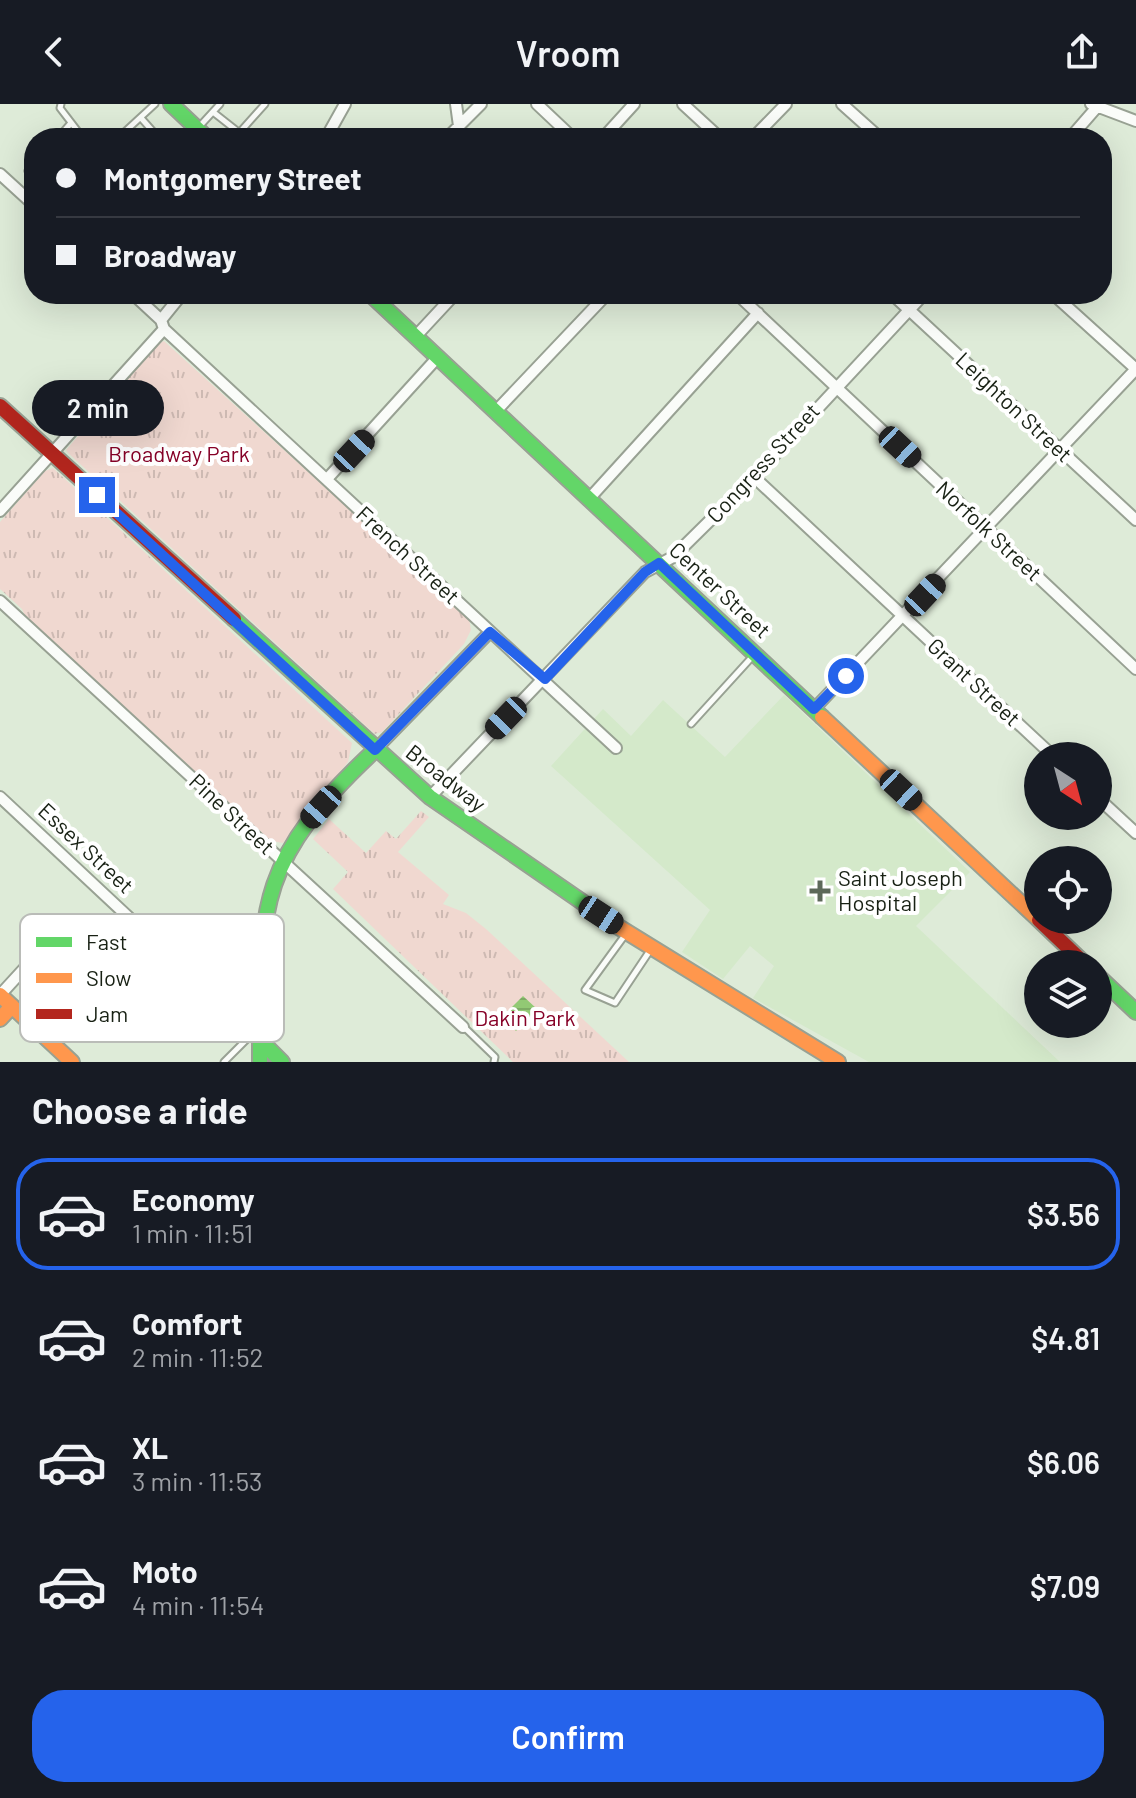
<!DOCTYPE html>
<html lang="en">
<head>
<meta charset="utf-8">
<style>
  :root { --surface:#171b24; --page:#20242c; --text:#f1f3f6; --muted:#9ea1a6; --line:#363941; --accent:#2563eb }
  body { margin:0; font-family:Barlow,sans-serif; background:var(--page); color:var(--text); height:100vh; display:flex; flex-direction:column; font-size:30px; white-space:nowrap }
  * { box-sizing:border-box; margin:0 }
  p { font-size:26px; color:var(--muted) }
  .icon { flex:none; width:44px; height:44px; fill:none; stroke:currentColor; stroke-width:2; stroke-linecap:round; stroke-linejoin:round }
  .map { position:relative; height:958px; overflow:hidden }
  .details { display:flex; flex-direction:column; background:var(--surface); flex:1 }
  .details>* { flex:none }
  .banner { position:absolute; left:24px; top:24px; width:1088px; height:176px; border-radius:32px; box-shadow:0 8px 32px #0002; display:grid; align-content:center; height:176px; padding:0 32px; background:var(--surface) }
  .needle { width:52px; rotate:144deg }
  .buttons { position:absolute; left:1024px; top:638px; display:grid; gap:16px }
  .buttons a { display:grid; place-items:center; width:88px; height:88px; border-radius:50%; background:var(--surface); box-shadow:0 8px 32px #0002; font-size:40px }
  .end { position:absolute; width:36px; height:36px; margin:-18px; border:10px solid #2563eb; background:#fff; box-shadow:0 0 0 4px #fff }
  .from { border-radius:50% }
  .bubble { position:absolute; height:56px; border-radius:28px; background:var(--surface); box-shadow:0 8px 32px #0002; font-size:26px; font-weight:600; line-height:56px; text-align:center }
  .car { position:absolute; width:24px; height:48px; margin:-24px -12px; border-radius:10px; box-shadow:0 0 6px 2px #0007; background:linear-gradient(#222 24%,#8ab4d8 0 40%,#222 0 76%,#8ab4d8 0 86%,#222 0) }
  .banner b { display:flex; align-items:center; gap:28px; height:76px; font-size:30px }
  .banner b+b { border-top:2px solid var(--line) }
  .banner i { width:20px; height:20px; background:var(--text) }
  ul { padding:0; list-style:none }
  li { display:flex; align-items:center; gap:24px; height:112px; margin:0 16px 12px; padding:0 16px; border:4px solid transparent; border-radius:32px }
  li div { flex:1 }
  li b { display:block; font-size:30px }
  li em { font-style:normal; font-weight:600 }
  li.current { border-color:var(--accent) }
  li>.icon { width:72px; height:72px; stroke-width:1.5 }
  h2 { padding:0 32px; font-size:36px; line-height:96px }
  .action { display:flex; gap:16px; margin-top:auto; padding:16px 32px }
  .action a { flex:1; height:92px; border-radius:32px; background:var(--accent); color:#fff; font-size:32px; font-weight:600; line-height:92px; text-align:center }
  header { display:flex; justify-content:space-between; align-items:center; height:104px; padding:0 32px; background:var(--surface); font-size:36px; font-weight:600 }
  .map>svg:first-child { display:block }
</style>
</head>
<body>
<header><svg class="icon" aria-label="back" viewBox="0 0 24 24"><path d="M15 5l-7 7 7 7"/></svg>Vroom<svg class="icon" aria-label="share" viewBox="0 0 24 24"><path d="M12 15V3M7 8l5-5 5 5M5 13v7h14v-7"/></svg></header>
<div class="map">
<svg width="1136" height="958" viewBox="0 0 1136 958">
  <defs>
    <pattern id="park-tufts" width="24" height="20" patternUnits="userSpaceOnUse" patternTransform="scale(2)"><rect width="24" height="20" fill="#f0d8d0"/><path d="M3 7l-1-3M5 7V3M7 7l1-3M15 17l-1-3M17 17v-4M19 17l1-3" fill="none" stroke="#cdb9b2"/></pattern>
    <pattern id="water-rules" width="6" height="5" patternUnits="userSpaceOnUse" patternTransform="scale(2)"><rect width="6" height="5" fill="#92c974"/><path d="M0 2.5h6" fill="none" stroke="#7dac64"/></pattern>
  </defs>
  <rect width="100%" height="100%" fill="#deebd8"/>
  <!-- built -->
  <path fill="#d4e9ca" d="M784,591l186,177 -54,54 144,136h-191l-116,-64 21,-32 -24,-20 -27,33 -41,-27 28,-42 -159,-144 52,-57 28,27 32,-36 62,57z"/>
  <!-- park -->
  <path fill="url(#park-tufts)" d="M164,237l305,277 2,12 -7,14 -82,88 -7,2 -8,-7 -299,-274 -2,-3 90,-105z
    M53,364l299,275 -4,19 -65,81 -12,-2 -245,-223 -4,-9 -22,-20v-67l45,-51z
    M421,707l8,6 -31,35 51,43 -6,9 23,9 20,16 143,133h-116l-180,-173 15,-17 -35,-33 16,-20 37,34 20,-22 10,8z"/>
  <!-- water -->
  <path fill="url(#water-rules)" d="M523,892l14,13 -21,22 -14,-14z"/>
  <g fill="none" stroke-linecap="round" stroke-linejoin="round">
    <defs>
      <path id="lane" d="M61,0l-1,4 23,30
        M213,8l33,26
        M141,14l16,18
        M198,24l22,-24
        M240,28l25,-28
        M58,34l13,-15
        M118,34l37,-34
        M34,60l-6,7 6,6
        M691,620l61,-67
        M625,831l-40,55 30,13 36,-54
        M464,923l31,30 -1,5
        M224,958l28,-28"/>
      <path id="street" d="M456,0l3,22
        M537,0l36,34
        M683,0l37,34
        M842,0l38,34
        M1091,0l45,17
        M326,34l19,-34
        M447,34l34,-34
        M603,34l31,-34
        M753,34l33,-34
        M1070,34l27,-31
        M0,70l34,31
        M133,190l28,26 3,9 452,419
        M737,190l399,375
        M892,190l244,226
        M1053,190l83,75
        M161,216l21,-26
        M416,232l39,-42
        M496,307l111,-117
        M754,373l299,279
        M327,375l111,-122
        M588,396l170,-187
        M0,407l164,-182
        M0,497l463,426
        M814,605l322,-340
        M375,646l115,-118
        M0,693l261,244
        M430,693l215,-225 28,-15 81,-80 170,-183
        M1098,694l38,35
        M0,891l45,-49"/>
      <path id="fast" d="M171,0l36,34
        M370,190l452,423
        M234,515l196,178 187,129
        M1098,872l38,36
        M261,937l21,21
        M260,958c0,-155 -5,-200 115,-312"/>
      <path id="slow" d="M822,613l216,202
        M617,822l221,136
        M0,891l72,67
        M0,915l12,-13"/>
      <path id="jam" d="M0,302l234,213
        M1039,816l46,44"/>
    </defs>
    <!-- lane casing -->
    <use href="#lane" stroke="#98a193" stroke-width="9"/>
    <!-- street casing -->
    <use href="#street" stroke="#98a193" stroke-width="14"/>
    <!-- fast casing -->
    <use href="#fast" stroke="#98a193" stroke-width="18"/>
    <!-- slow casing -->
    <use href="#slow" stroke="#98a193" stroke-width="18"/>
    <!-- jam casing -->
    <use href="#jam" stroke="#98a193" stroke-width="18"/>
    <!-- lane -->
    <use href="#lane" stroke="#fafcf9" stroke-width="5"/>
    <!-- street -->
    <use href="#street" stroke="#fafcf9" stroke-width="10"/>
    <!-- fast -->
    <use href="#fast" stroke="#63d668" stroke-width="14"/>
    <!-- slow -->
    <use href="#slow" stroke="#ff974d" stroke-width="14"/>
    <!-- jam -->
    <use href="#jam" stroke="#b3261e" stroke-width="14"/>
  </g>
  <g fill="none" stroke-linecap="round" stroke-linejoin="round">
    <!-- route -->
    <path stroke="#2563eb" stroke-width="10" d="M97,391l278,255 115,-118 55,47 100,-107 14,-9 155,146 32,-33"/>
  </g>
  <!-- markers -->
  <path fill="#5d6859" stroke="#fff" stroke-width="3" d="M816 775h8v8h8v8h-8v8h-8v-8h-8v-8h8z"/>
  <g text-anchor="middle" stroke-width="8" stroke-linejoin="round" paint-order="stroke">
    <!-- street labels -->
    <g font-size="22" fill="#182114" stroke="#fff">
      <text transform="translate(1014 303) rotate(43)" y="8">Leighton Street</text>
      <text transform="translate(763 359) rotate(-47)" y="8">Congress Street</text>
      <text transform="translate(989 427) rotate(43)" y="8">Norfolk Street</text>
      <text transform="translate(408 451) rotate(43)" y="8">French Street</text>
      <text transform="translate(720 486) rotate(43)" y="8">Center Street</text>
      <text transform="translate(974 578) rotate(43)" y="8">Grant Street</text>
      <text transform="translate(446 674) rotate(38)" y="8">Broadway</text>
      <text transform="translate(232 710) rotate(43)" y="8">Pine Street</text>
      <text transform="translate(86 744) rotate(43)" y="8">Essex Street</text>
    </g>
    <!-- park labels -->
    <g font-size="22" fill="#860127" stroke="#fff">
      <text x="179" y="358">Broadway Park</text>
      <text x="525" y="922">Dakin Park</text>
    </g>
    <!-- poi labels -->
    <g font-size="22" fill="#182114" stroke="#fff" text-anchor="start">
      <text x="838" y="782">Saint Joseph<tspan x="838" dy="25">Hospital</tspan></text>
    </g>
  </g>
  <!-- legend -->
  <rect x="20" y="810" width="264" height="128" rx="12" fill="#fff" stroke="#babcb8" stroke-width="2"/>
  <rect x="36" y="833" width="36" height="10" fill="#63d668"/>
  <rect x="36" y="869" width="36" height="10" fill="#ff974d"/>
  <rect x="36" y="905" width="36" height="10" fill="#b3261e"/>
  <g font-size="22" fill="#182114">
    <text x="86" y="846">Fast</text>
    <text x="86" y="882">Slow</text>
    <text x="86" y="918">Jam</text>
  </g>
</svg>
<div class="buttons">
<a><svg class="needle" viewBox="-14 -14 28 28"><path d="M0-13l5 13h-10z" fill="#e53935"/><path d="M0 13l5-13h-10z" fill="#9ea1a6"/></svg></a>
<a><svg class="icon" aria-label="locate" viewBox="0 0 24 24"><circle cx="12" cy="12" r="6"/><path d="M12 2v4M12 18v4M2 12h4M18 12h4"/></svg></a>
<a><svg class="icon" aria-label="layers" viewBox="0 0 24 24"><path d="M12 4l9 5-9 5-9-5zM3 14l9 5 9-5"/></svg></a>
</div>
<i class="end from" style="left:846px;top:572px"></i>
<i class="end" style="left:97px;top:391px"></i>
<div class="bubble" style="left:32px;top:276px;width:132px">2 min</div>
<i class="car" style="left:900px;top:343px;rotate:133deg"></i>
<i class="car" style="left:354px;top:347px;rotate:43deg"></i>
<i class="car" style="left:925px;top:491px;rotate:43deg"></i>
<i class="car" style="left:506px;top:614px;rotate:224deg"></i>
<i class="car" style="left:901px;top:686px;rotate:133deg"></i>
<i class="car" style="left:321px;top:703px;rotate:222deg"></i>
<i class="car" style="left:601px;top:811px;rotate:123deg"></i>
<div class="banner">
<b><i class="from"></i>Montgomery Street</b>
<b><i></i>Broadway</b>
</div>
</div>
<section class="details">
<h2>Choose a ride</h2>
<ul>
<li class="current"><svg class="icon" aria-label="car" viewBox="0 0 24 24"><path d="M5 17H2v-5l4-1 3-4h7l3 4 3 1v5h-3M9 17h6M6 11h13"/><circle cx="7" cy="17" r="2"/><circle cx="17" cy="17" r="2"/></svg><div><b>Economy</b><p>1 min · 11:51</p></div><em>$3.56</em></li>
<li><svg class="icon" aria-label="car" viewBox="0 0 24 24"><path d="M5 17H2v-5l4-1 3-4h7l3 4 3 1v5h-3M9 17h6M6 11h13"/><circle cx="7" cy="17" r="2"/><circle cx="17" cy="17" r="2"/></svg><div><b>Comfort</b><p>2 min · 11:52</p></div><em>$4.81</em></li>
<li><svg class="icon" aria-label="car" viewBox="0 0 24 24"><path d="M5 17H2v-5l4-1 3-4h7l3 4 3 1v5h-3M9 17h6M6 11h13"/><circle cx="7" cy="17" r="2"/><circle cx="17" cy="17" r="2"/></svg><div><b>XL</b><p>3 min · 11:53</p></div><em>$6.06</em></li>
<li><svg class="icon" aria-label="car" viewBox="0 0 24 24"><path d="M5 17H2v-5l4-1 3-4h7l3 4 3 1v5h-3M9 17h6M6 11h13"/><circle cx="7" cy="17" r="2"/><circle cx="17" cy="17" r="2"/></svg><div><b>Moto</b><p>4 min · 11:54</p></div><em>$7.09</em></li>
</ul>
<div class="action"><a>Confirm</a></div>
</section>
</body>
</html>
